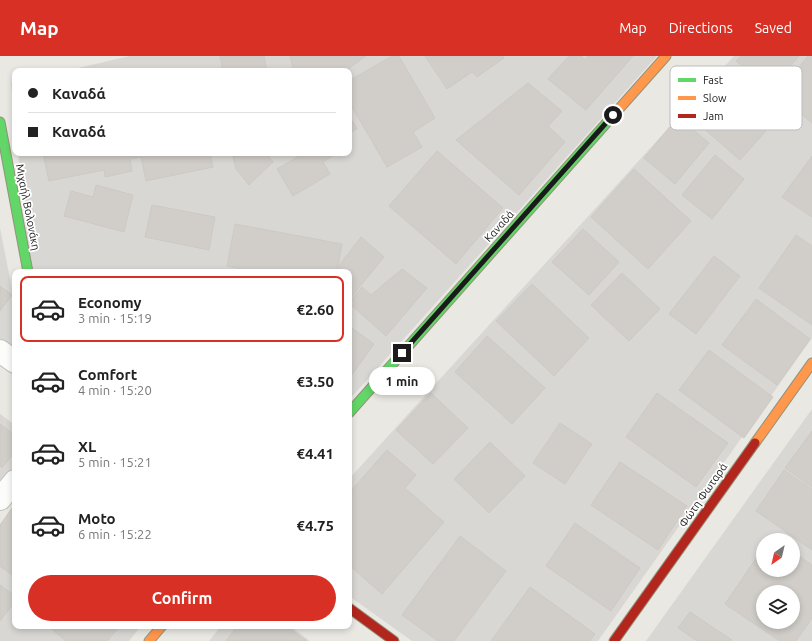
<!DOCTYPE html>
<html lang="en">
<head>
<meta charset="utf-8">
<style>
  :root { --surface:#fff; --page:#f6f6f6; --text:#222; --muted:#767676; --line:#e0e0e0; --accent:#d93025 }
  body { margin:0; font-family:Ubuntu,sans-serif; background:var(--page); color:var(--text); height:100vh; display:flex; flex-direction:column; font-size:15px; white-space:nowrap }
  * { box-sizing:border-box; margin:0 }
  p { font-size:13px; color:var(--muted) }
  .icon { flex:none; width:22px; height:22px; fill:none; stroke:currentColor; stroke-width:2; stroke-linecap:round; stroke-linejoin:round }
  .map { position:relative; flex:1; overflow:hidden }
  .drawer { position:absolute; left:12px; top:213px; width:340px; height:360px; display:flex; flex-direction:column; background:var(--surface); border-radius:8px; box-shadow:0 2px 6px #0003 }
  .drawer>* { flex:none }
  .top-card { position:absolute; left:12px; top:12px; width:340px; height:88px; border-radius:8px; box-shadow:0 2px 6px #0003; display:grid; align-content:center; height:88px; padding:0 16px; background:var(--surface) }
  .needle { width:26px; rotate:214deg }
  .tools { position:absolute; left:756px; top:477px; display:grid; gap:8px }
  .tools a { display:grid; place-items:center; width:44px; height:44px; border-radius:50%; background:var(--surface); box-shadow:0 2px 6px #0003; font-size:20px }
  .end { position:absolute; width:18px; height:18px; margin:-9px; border:5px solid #1b1b1b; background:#fff; box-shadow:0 0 0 2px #fff }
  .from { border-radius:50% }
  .bubble { position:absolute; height:28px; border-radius:14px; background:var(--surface); box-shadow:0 2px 6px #0003; font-size:13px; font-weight:600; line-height:28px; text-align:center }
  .top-card b { display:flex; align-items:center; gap:14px; height:38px; font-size:15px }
  .top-card b+b { border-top:1px solid var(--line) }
  .top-card i { width:10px; height:10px; background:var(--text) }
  ul { padding:7px 0 0; list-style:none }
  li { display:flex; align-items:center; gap:12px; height:66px; margin:0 8px 6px; padding:0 8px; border:2px solid transparent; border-radius:8px }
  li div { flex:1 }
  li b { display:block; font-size:15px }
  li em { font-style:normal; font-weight:600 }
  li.selected { border-color:var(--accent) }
  li>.icon { width:36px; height:36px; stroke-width:1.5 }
  .cta { display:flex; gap:8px; margin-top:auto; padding:8px 16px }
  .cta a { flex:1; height:46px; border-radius:24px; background:var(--accent); color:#fff; font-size:16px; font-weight:600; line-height:46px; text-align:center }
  header { display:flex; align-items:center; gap:24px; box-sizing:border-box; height:56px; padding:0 20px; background:var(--accent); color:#fff }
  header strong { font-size:19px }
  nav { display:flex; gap:22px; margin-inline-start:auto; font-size:14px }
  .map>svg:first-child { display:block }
</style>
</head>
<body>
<header>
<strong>Map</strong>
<nav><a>Map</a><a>Directions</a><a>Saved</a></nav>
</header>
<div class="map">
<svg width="812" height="585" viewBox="0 0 812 585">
  <rect width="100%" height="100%" fill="#eae8e2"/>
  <!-- residential -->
  <path fill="#d9d7d4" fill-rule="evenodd" d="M130,0h527l-308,344v-128h-319l-12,-119h331v-82h-284z
    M734,0h78v282l-214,303h-186l-63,-45v-117z
    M15,26v38l-4,-37z
    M0,172l15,76v46l-15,-10z
    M812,353v232h-166zM763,484h30v30h-30zM763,536h30v30h-30z
    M0,358l15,11v44l-15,20z
    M15,456v114h126l-12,15h-129v-110z
    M221,570h69l20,15h-101z"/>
  <!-- building -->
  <path fill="#d1cec9" stroke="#cdc9c4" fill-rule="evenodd" d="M220,0h44l3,15h-44z
    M290,0h76l-21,15h-51z
    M392,0h7l36,62 -22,14 9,15 -35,20 -38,-65v-21z
    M425,0h78l1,2 -27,19 -5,-5 -25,17z
    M569,0h12l4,4 3,-4h45l-47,54 -38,-31z
    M741,0h58l-29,34 -34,-29z
    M808,0h4v67l-35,-29z
    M528,27l34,28 -14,15 17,16 -46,53 -63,-55z
    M713,28l53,47 -26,29 -53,-46z
    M349,60l8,13 -8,4z
    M678,61l31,26 -34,41 -31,-26z
    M437,95l66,57 -47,56 -67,-58z
    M43,97h167l3,14 -67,14 -5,-24 -11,2 2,12 -27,6 -1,-7 -55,11z
    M232,97h34l7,9 -24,23 -13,-16z
    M304,97h33l-14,9 7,12 -37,22 -16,-27z
    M715,99l29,24 -32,40 -30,-24z
    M812,100v61l-30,-20z
    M634,113l57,52 -43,48 -57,-52z
    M96,129l37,10 -9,37 -60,-16 7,-25 22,6z
    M152,149l63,12 -6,33 -64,-13z
    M235,168l107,20 -5,28h-81l-29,-6z
    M583,173l36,33 -30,33 -37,-33z
    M796,179l16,11v79l-53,-37z
    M361,181l23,20 -35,43v-28h-12v-4z
    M714,200l26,20 -44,58 -27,-20z
    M402,213l25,19 -41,48 -37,-33 13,-16 9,8z
    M622,217l38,36 -31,32 -38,-36z
    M532,228l57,54 -35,38 -58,-55z
    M0,230l12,9 -12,16z
    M756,243l54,40 -33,46 -55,-40z
    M349,270l25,18 -25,35z
    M487,280l58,52 -33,36 -57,-52z
    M709,294l64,47 -29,41 -65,-48z
    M431,337l37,35 -35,36 -37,-34z
    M657,337l71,50 -32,44 -70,-50z
    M560,367l32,21 -27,40 -32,-21z
    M0,368l15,11v16l-13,17 -2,-2z
    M812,375v56l-27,-19z
    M490,386l35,34 -36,37 -35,-34z
    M387,394l29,25 -11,13 39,34 -62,72 -33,-29v-72z
    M620,406l67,44 -29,44 -67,-45z
    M784,414l28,19v61l-56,-39z
    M15,448v73l-15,-11v-41z
    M575,467l65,45 -29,43 -65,-45z
    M460,480l46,35 -52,70h-16l-36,-26z
    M763,492v22h30v-18l19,13v53l-16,23h-16l-55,-37zM763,536h30v30h-30z
    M0,529l15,11v5l-15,20z
    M530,531l65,47 -5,7h-99z
    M690,556l42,28 -1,1h-34l-19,-13z
    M48,570h72l-13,15h-41z
    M237,570h49l21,15h-81z"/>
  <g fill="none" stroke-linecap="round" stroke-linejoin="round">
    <defs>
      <path id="street" d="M0,295l15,11
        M0,443l15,-18"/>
      <path id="fast" d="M0,66l28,150
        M349,357l261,-294"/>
      <path id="slow" d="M610,63l56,-63
        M755,387l57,-80
        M149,585l13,-15"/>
      <path id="jam" d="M349,552l45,33
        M614,585l141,-198"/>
    </defs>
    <!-- street casing -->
    <use href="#street" stroke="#c2c2bf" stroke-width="24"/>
    <!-- fast casing -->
    <use href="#fast" stroke="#92937b" stroke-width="11"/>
    <!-- slow casing -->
    <use href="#slow" stroke="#92937b" stroke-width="11"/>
    <!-- jam casing -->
    <use href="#jam" stroke="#92937b" stroke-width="11"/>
    <!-- street -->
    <use href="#street" stroke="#fcfcfb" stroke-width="22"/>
    <!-- fast -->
    <use href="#fast" stroke="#63d668" stroke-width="9"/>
    <!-- slow -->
    <use href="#slow" stroke="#ff974d" stroke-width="9"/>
    <!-- jam -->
    <use href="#jam" stroke="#b3261e" stroke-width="9"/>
  </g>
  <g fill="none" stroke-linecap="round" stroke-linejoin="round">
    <!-- route -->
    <path stroke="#1b1b1b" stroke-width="5" d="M402,297l211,-238"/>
  </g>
  <g text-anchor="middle" stroke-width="3.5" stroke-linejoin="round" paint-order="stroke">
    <!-- street labels -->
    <g font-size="11" fill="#1b1b1b" stroke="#fff">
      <text transform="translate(28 151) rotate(79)" y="4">Μιχαήλ Βολονάκη</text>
      <text transform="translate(499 170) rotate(-48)" y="4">Καναδά</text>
      <text transform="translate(703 439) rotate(-55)" y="4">Φώτη Φωταρά</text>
    </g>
  </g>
  <!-- legend -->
  <rect x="670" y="10" width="132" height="64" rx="6" fill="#fff" stroke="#bbb" stroke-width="1"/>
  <rect x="678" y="22" width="18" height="4" fill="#63d668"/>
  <rect x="678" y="40" width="18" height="4" fill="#ff974d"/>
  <rect x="678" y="58" width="18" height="4" fill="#b3261e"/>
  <g font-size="11" fill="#1b1b1b">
    <text x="703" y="28">Fast</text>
    <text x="703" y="46">Slow</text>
    <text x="703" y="64">Jam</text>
  </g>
</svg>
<div class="tools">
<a><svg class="needle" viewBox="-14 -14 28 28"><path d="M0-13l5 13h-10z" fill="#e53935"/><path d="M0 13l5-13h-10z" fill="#767676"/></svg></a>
<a><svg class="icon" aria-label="layers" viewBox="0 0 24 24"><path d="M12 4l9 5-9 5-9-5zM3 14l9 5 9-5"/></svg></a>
</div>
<i class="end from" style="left:613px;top:59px"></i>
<i class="end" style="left:402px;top:297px"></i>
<div class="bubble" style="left:369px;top:311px;width:66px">1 min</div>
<div class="top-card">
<b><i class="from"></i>Καναδά</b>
<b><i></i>Καναδά</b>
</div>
<section class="drawer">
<ul>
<li class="selected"><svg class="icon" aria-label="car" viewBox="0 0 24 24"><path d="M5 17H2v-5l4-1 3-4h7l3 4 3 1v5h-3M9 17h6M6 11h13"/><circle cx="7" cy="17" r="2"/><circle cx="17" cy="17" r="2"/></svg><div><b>Economy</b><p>3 min · 15:19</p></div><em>€2.60</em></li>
<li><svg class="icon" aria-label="car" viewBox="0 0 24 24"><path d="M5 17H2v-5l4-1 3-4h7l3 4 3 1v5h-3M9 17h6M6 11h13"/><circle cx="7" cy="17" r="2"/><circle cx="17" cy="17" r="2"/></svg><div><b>Comfort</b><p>4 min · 15:20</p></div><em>€3.50</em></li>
<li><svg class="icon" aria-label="car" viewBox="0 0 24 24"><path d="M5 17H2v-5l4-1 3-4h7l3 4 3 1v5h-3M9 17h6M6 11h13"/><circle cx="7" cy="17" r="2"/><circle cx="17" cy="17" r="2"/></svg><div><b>XL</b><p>5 min · 15:21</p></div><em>€4.41</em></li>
<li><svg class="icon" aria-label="car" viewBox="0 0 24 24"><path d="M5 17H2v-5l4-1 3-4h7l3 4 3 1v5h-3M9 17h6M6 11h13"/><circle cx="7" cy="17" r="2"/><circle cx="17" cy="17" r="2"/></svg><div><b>Moto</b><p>6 min · 15:22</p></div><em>€4.75</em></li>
</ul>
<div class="cta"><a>Confirm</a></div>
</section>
</div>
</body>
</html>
